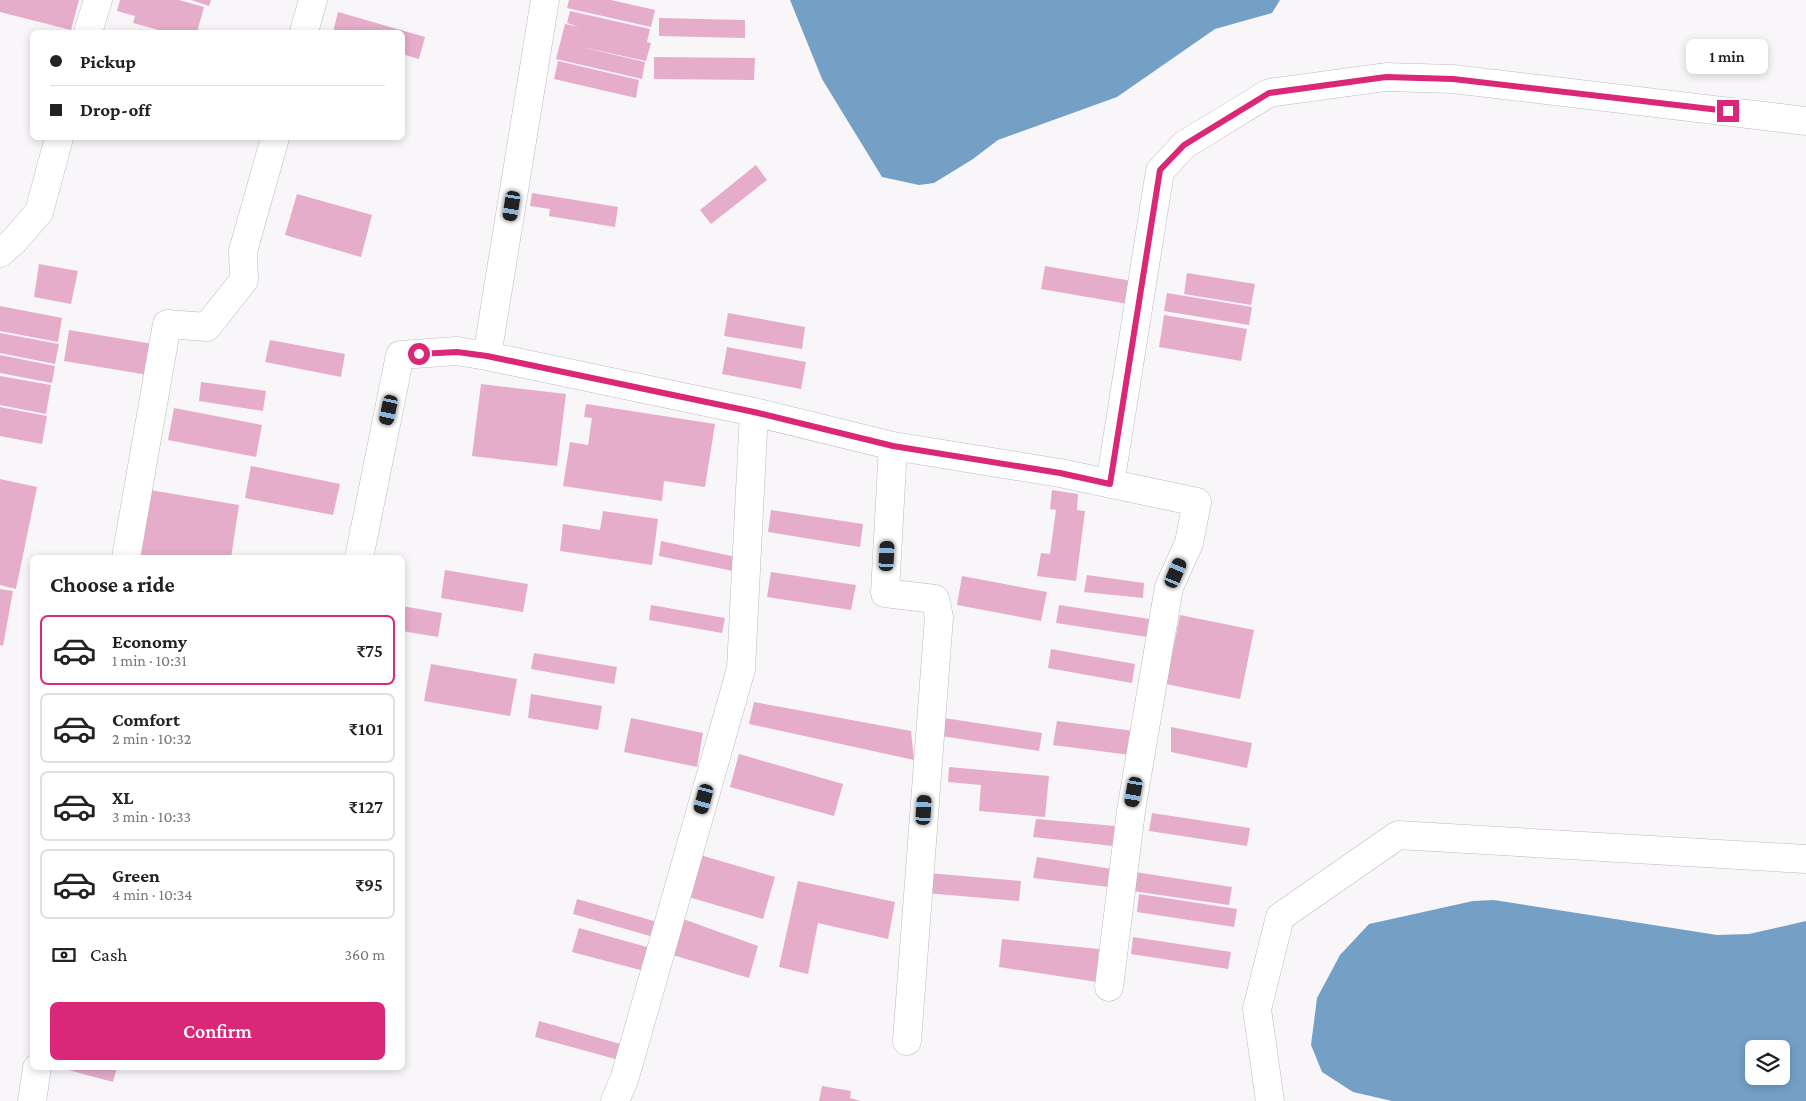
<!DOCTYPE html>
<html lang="en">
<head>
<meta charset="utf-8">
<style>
  :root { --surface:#fff; --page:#f6f6f6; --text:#222; --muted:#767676; --line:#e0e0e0; --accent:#db2777 }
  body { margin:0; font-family:"Crimson Pro",serif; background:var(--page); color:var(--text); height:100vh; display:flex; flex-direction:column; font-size:19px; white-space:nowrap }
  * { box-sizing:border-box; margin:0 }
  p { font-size:16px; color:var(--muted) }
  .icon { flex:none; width:28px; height:28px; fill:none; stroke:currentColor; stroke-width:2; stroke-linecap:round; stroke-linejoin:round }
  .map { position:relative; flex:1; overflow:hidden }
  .side { position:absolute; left:30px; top:555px; width:375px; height:515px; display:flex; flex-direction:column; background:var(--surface); border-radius:8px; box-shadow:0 2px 8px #0003 }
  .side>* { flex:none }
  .banner { position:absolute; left:30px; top:30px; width:375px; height:110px; border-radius:8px; box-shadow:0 2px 8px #0003; display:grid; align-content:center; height:110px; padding:0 20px; background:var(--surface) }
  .controls { position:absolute; left:1745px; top:1040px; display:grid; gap:10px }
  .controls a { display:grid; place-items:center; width:45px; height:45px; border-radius:8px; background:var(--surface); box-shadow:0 2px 8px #0003; font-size:25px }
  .end { position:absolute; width:22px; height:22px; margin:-11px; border:6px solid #db2777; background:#fff; box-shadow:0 0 0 2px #fff }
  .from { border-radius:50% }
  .bubble { position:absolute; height:35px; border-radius:8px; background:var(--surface); box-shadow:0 2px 8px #0003; font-size:16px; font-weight:600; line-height:35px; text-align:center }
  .car { position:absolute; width:15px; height:30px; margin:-15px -8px; border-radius:6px; box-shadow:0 0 4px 1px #0007; background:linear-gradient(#222 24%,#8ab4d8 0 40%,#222 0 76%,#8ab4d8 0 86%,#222 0) }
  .banner b { display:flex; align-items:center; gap:18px; height:48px; font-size:19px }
  .banner b+b { border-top:1px solid var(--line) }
  .banner i { width:12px; height:12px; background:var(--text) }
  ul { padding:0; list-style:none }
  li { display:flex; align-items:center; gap:15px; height:70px; margin:0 10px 8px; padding:0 10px; border:2px solid var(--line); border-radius:8px }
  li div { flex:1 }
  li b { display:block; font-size:19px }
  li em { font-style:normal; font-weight:600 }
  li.active { border-color:var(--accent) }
  li>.icon { width:45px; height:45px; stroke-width:1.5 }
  h2 { padding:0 20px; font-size:22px; line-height:60px }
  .pay { display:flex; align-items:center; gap:12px; height:55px; padding:0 20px; font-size:19px }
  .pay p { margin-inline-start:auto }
  .cta { display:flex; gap:10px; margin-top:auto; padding:10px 20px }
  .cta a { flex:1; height:58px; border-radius:8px; background:var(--accent); color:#fff; font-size:20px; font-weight:600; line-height:58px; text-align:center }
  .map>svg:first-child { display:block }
</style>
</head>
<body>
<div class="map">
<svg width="1806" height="1101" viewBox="0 0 1806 1101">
  <rect width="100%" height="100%" fill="#f8f6f9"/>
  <!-- water -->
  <path fill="#74a0c6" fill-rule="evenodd" d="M790,0h490l-8,13 -57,16 -98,68 -119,43 -25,19 -39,24 -15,2 -37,-8 -60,-98z
    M1494,900l223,35 32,-1 57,-13v180h-414l-39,-9 -31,-20 -11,-27 6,-47 23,-43 29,-31 104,-23zM1754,1049h27v27h-27z"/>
  <!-- building -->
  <path fill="#e5adc9" d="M0,0h79l-8,30 -71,-18z
    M120,0h59l25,7 -7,25h-31l-33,-9 2,-7 -18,-5z
    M191,0h20l-2,6z
    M569,0h42l44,10 -4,17 -84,-19z
    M570,11l80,18 -3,13 4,1 -5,18 -69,-15 68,16 -3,17 -86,-20 9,-35 14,3 -12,-4z
    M338,12l87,25 -6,22 -17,-5v-22h-69z
    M659,18l86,2v18l-86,-2z
    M654,57l101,1 -1,22 -100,-1z
    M558,61l81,19 -3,18 -82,-19z
    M756,165l11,15 -56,44 -11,-14z
    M532,193l86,14 -3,20 -66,-11 1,-7 -20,-3z
    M297,194l75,21 -11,42 -76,-22z
    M39,264l39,7 -7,33 -37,-7z
    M1045,266l87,15 -4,23 -87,-15z
    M1187,273l68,11 -4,21 -67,-11z
    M1167,293l85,14 -3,18 -85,-14z
    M0,306l62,12 -4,24 -58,-11z
    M728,313l77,14 -3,22 -78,-13z
    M1164,315l83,14 -6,32 -82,-14z
    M69,330l84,14 -5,31 -84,-14z
    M0,333l59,11 -4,20 -55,-11z
    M270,340l75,14 -4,23 -76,-15z
    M727,347l79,15 -5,27 -79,-15z
    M0,355l55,11 -3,17 -52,-10z
    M0,376l51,9 -5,29 -46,-9z
    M201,382l65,9 -3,20 -64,-10z
    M481,384l85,10 -9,72 -85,-10z
    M586,404l129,20 -10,63 -41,-6 -2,20 -99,-15 7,-44 18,3 4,-27 -8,-1z
    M0,407l47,9 -5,28 -42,-8z
    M174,408l88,17 -6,32 -88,-17z
    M251,466l89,18 -7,31 -88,-17z
    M0,479l37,8 -21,102 -16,-4z
    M150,490l89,15 -8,53h-92z
    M1052,490l26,4 -1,16 8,1 -9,70 -39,-5 4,-23 9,1 6,-44 -6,-1z
    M771,510l92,14 -3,23 -92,-15z
    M603,511l55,8 -6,46 -92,-14 3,-27 37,6z
    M661,541l75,16 -3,14 -74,-15z
    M445,570l83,14 -5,28 -82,-14z
    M771,572l85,13 -5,25 -84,-13z
    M1087,575l57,8 -1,15 -59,-6z
    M962,576l85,16 -6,29 -84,-16z
    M0,589l13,2 -10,55 -3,-1z
    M651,605l74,13 -3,15 -73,-13z
    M1059,605l97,15 -2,18 -98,-15z
    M402,606l40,7 -4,24 -36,-6z
    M1180,615l74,15 -14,69 -74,-15z
    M1051,649l84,15 -3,19 -84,-15z
    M534,653l83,14 -3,17 -83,-15z
    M431,664l86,15 -7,37 -86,-15z
    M531,694l71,12 -4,24 -70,-12z
    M754,702l157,29 3,29 -165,-36z
    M631,718l72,15 -6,34 -73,-15z
    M944,718l98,15 -3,18 -98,-15z
    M1057,721l77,10 -4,24 -77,-10z
    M1171,727l81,16 -5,25 -76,-16z
    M739,754l104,30 -9,32 -104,-29z
    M949,767l100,9 -4,41 -66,-6 2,-26 -33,-3z
    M1152,813l98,15 -3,18 -98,-15z
    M1036,819l79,7 -2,20 -80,-9z
    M697,854l78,23 -12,42 -78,-23z
    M1037,857l75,12 -3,18 -76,-9z
    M1135,872l97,15 -3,18 -97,-14z
    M928,873l93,8 -2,20 -93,-8z
    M798,881l97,21 -7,37 -70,-16 -10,51 -29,-7z
    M1139,894l98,15 -3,18 -97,-15z
    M577,899l84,24 -4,15 -84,-24z
    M683,919l75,27 -9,32 -76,-23z
    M579,928l75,21 -6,23 -76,-20z
    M1133,937l98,15 -3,17 -97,-15z
    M1002,939l97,10 -2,33 -98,-15z
    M539,1021l85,24 -5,15 -84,-23z
    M61,1068h56l-4,14z
    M822,1086l29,5 -1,7 11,3h-42z"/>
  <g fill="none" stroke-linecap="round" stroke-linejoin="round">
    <defs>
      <path id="street" d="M88,32l10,-32
        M304,32l9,-32
        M0,253l13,-11 26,-30 20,-74
        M487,356l58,-356
        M893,446l-8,147 50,6 4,18 -32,424
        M1110,484l50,-313 24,-26 85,-52 117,-16 67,2 353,42
        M126,558l41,-234 40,3 37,-47 -1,-29 32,-113
        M359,558l41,-203 57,-4 30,5 267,56 139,34 167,27 137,29 -8,41 -20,44 -38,224 -22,176
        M32,1101l5,-33
        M615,1101l10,-24 116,-408 13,-257
        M1270,1101l-13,-92 23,-92 118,-82 408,24"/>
    </defs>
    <!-- street casing -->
    <use href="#street" stroke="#bdbbbe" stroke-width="29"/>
    <!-- street -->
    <use href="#street" stroke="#fff" stroke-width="28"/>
  </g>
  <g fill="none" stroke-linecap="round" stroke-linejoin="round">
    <!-- route -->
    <path stroke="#db2777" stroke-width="6" d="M419,354l38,-2 30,4 267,56 139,34 167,27 50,11 50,-314 24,-25 85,-52 117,-16 67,2 275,32"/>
  </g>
</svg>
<div class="controls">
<a><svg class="icon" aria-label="layers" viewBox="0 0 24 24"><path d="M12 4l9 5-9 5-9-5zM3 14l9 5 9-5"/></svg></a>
</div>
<i class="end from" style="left:419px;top:354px"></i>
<i class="end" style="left:1728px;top:111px"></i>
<div class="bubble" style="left:1686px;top:39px;width:82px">1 min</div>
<i class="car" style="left:512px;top:206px;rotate:189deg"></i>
<i class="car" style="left:389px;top:410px;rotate:192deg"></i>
<i class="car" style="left:887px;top:556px;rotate:3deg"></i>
<i class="car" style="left:1176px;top:573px;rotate:23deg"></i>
<i class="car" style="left:1134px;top:792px;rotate:190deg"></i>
<i class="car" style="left:704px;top:799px;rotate:195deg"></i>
<i class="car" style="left:924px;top:810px;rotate:4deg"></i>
<div class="banner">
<b><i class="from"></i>Pickup</b>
<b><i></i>Drop-off</b>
</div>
<section class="side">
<h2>Choose a ride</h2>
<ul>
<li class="active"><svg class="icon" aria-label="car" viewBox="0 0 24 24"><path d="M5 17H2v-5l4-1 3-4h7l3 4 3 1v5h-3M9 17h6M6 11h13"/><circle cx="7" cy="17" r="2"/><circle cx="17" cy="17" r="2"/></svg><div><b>Economy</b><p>1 min · 10:31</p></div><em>₹75</em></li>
<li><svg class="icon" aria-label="car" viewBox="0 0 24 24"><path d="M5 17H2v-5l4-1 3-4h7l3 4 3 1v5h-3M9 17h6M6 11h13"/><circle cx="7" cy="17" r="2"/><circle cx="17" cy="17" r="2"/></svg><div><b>Comfort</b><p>2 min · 10:32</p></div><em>₹101</em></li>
<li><svg class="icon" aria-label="car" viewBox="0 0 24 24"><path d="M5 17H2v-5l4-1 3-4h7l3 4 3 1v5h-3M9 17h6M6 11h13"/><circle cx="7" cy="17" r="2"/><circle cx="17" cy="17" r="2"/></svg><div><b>XL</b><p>3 min · 10:33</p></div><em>₹127</em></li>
<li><svg class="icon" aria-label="car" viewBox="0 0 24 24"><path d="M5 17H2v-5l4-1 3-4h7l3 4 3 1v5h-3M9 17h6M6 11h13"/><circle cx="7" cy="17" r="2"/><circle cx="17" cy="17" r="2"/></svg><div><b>Green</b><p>4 min · 10:34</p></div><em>₹95</em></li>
</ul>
<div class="pay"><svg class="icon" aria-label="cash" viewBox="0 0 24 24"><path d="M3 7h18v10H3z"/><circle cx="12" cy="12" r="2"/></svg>Cash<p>360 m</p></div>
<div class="cta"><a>Confirm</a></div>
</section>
</div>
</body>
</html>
